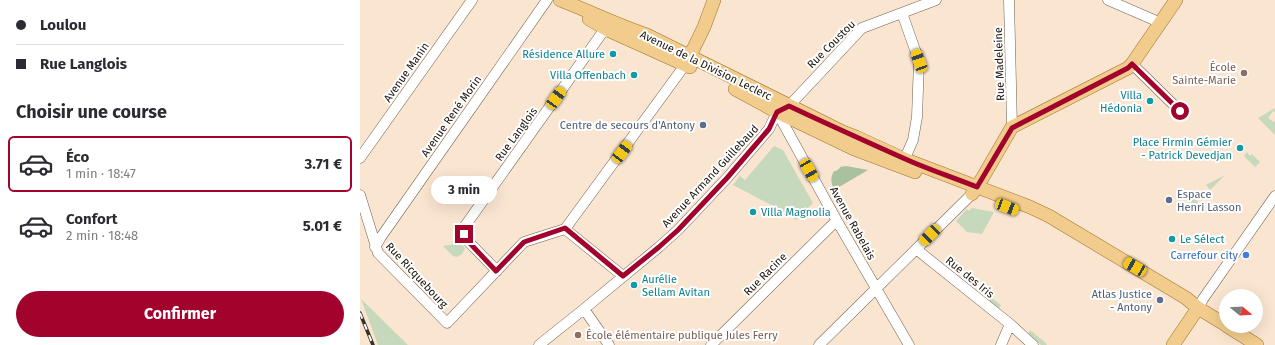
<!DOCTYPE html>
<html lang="fr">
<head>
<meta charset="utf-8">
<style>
  :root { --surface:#fff; --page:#f2f2f3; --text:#2b2b33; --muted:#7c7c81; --line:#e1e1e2; --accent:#a2032d }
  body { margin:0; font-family:"Fira Sans",sans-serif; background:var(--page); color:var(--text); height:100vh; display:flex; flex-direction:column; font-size:15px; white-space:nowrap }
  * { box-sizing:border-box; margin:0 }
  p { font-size:13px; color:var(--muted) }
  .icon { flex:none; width:22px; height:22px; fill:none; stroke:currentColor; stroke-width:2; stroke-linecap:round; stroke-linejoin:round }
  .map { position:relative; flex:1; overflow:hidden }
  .side { display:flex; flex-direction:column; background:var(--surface); width:360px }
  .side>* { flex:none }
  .top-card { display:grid; align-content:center; height:88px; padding:0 16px; background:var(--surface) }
  .needle { width:26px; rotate:108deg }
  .fabs { position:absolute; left:859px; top:289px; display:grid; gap:8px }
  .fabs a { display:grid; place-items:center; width:44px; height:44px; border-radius:50%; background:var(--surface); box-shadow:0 4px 16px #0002; font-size:20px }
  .end { position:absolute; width:18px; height:18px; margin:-9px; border:5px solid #a2032d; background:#fff; box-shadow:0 0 0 2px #fff }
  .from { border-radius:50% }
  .bubble { position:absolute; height:28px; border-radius:14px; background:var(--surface); box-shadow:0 4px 16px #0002; font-size:13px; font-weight:700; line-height:28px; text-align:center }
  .car { position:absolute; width:12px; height:24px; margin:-12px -6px; border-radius:5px; box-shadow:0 0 3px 1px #0007; background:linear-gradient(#f5c518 24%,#345 0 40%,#f5c518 0 76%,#345 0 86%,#f5c518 0) }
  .top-card b { display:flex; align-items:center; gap:14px; height:38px; font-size:15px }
  .top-card b+b { border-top:1px solid var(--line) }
  .top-card i { width:10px; height:10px; background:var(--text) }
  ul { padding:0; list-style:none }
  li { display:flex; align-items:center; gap:12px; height:56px; margin:0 8px 6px; padding:0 8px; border:2px solid transparent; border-radius:6px }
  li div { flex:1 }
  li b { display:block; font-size:15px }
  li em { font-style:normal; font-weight:700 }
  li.on { border-color:var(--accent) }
  li>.icon { width:36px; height:36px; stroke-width:1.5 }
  h2 { padding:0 16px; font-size:18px; line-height:48px }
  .button { display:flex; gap:8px; margin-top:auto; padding:8px 16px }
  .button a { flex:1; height:46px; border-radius:24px; background:var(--accent); color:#fff; font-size:16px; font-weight:700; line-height:46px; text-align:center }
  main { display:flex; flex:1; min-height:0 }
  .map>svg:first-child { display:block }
</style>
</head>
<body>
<main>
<section class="side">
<div class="top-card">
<b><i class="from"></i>Loulou</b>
<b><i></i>Rue Langlois</b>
</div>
<h2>Choisir une course</h2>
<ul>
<li class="on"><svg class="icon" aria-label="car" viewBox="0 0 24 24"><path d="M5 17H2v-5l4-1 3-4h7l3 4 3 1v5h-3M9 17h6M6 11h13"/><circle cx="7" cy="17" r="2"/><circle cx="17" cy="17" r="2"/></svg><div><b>Éco</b><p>1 min · 18:47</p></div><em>3.71 €</em></li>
<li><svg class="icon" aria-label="car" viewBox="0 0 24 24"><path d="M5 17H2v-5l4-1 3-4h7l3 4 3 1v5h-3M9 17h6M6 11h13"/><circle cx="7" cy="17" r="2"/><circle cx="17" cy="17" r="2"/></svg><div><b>Confort</b><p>2 min · 18:48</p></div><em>5.01 €</em></li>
</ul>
<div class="button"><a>Confirmer</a></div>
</section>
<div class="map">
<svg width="915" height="345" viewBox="0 0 915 345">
  <rect width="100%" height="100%" fill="#fae5d0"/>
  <!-- green -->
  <path fill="#c6d9bc" d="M915,108v4l-2,-1 -5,7 6,4 1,-1v14l-17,-17z
    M414,146l9,4 30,53 -17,17 -19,-12 -44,-23 7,-9 5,4z
    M887,152l3,4 2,-2 8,8 -5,5 -11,-11z
    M865,175l-15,15 -4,-5z
    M833,194l5,9 -3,3 -10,-8z
    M612,208l22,4 -12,22 -15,-2 -11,-11 11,-12 2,2z
    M100,243l5,5 -3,6 -5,3 -4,-1 -10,-10z
    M629,296l12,9 -2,4 -12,-10z
    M1,299l47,46h-30z
    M670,330l17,14 -1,1h-5l-13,-11z"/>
  <!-- forest -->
  <path fill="#aac19d" d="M486,166l22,4 -34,20c-3,-8 -4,-12 0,-19h2l4,-3v-1z"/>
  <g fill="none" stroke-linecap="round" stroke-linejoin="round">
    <defs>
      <path id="minor" d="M649,0l3,127
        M748,0l53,23
        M542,13l17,48 -2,56 -4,23 -11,25
        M772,64l48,47
        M424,109l5,-3 73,-78 74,-28
        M417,112l60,109 72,124
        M0,158l112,-158
        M0,195l18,58 69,70 77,-81 41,-13
        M15,247l6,-10 166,-237
        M556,249l94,75 23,21
        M137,271l-32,-33 -1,-4 1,-8 137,-193 6,-3
        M263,276l-58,-47 120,-164
        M838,308l5,-9 72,-103
        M224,309l25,36
        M179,345l45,-36 75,-62 19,-17 49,-52 42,-49 8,-17
        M351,345l120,-119 6,-5
        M459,345l153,-151
        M641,345l9,-21"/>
      <path id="major" d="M200,0c29,11 57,25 87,35l196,97 13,5 48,22 126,48 19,9 137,82 12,10 28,17
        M229,19l19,11 82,37
        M326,64l18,-37 10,-27
        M375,89l42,23 77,37 61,23
        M612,194l11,-17 29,-50 116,-59 4,-4 44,-64
        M867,326l30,19
        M813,345l25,-37"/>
    </defs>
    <!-- minor casing -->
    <use href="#minor" stroke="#72604e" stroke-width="11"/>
    <!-- major casing -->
    <use href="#major" stroke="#a0752e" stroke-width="14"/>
    <!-- minor -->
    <use href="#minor" stroke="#fff" stroke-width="10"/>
    <!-- major -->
    <use href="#major" stroke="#f1cc8c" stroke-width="13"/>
    <defs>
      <path id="rail" d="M0,313l13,32"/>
    </defs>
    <!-- rail casing -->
    <use href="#rail" stroke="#393027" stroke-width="3.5"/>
    <!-- rail -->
    <use href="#rail" stroke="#fff" stroke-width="2" stroke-dasharray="6" stroke-linecap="butt"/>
  </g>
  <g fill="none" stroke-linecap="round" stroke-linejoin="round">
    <!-- route -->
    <path stroke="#a2032d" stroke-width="5" d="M104,234l1,4 31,33 28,-29 41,-14 58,48 36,-29 19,-17 49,-52 42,-49 8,-17 12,-6c38,18 76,35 114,52 24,11 49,19 74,29l35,-59 116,-60 4,-4 48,47"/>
  </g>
  <!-- markers -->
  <g fill="#0f9aa8" stroke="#fff" stroke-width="1.5">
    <circle cx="253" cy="54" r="4"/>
    <circle cx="274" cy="75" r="4"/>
    <circle cx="790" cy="101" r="4"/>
    <circle cx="880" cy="148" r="4"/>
    <circle cx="393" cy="212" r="4"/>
    <circle cx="812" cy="239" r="4"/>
    <circle cx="274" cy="285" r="4"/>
  </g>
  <g fill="#8d6e63" stroke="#fff" stroke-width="1.5">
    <circle cx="884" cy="73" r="4"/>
    <circle cx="218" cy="335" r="4"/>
  </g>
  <g fill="#5c6f8a" stroke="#fff" stroke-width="1.5">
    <circle cx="343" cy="125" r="4"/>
    <circle cx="809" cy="200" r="4"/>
    <circle cx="800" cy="300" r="4"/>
  </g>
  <circle fill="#3f7fe0" stroke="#fff" stroke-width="1.5" cx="886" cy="255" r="4"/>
  <g text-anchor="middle" stroke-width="4" stroke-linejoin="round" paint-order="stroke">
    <!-- street labels -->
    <g font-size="11" fill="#1a130c" stroke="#fff">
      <text transform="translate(471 44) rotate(-45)" y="4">Rue Coustou</text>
      <text transform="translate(639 64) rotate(-92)" y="4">Rue Madeleine</text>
      <text transform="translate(346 65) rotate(26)" y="4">Avenue de la Division Leclerc</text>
      <text transform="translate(46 72) rotate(-55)" y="4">Avenue Manin</text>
      <text transform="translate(91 116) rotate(-55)" y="4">Avenue René Morin</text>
      <text transform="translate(156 134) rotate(-54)" y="4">Rue Langlois</text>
      <text transform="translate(350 176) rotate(-47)" y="4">Avenue Armand Guillebaud</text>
      <text transform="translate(493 223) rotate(61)" y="4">Avenue Rabelais</text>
      <text transform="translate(405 274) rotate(-45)" y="4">Rue Racine</text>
      <text transform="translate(57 275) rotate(47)" y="4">Rue Ricquebourg</text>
      <text transform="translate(610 277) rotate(39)" y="4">Rue des Iris</text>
    </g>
    <!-- culture labels -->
    <g font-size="11" fill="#0d838f" stroke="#fff" text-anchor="end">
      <text x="245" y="58">Résidence Allure</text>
      <text x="266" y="79">Villa Offenbach</text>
      <text x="782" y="99">Villa<tspan x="782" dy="13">Hédonia</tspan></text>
      <text x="872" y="146">Place Firmin Gémier<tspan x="872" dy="13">- Patrick Devedjan</tspan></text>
      <text x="401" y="216" text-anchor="start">Villa Magnolia</text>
      <text x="820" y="243" text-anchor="start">Le Sélect</text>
      <text x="282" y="283" text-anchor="start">Aurélie<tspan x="282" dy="13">Sellam Avitan</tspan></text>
    </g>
    <!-- education labels -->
    <g font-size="11" fill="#785e54" stroke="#fff" text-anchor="end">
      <text x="876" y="71">École<tspan x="876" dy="13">Sainte-Marie</tspan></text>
      <text x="226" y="339" text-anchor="start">École élémentaire publique Jules Ferry</text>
    </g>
    <!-- service labels -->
    <g font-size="11" fill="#4e5e75" stroke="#fff" text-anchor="end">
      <text x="335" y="129">Centre de secours d'Antony</text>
      <text x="817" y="198" text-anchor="start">Espace<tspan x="817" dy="13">Henri Lasson</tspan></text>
      <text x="792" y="298">Atlas Justice<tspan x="792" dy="13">- Antony</tspan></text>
    </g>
    <!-- shop labels -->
    <g font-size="11" fill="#366cbe" stroke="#fff" text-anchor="end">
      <text x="878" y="259">Carrefour city</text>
    </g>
  </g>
</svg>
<div class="fabs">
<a><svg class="needle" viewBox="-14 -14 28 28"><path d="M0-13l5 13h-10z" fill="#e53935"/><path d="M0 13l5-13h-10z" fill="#7c7c81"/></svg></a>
</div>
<i class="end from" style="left:820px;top:111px"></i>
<i class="end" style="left:104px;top:234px"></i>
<div class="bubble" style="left:71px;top:176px;width:66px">3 min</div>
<i class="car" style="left:559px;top:61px;rotate:340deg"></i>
<i class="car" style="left:196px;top:98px;rotate:35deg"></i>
<i class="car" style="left:262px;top:152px;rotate:37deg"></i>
<i class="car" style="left:449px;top:170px;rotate:150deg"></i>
<i class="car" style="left:647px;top:207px;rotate:111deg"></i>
<i class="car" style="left:570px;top:235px;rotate:225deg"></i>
<i class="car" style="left:775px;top:267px;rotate:300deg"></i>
</div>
</main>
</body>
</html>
